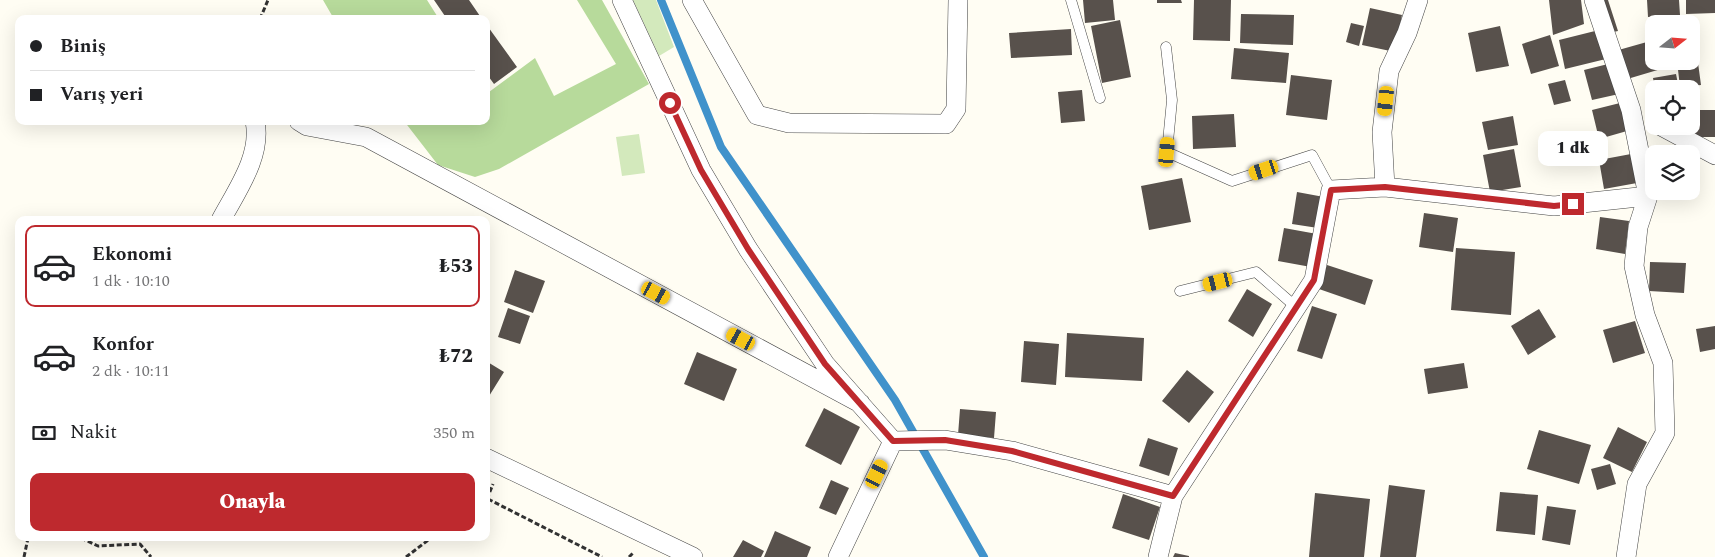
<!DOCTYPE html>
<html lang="tr">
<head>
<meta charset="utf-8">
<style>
  :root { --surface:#fff; --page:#f6f6f6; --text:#202124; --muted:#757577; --line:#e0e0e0; --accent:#be292e }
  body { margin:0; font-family:Spectral,serif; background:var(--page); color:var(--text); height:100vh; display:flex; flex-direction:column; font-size:19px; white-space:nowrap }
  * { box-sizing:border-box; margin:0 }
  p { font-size:16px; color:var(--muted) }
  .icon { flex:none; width:28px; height:28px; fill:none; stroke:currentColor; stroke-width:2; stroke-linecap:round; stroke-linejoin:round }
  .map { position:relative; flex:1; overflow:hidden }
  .side { position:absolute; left:15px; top:216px; width:475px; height:325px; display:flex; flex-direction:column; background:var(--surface); border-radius:10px; box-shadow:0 5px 20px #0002 }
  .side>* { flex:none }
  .banner { position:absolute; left:15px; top:15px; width:475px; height:110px; border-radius:10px; box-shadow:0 5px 20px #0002; display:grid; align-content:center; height:110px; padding:0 15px; background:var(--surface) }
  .needle { width:32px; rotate:73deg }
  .tools { position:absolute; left:1645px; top:15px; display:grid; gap:10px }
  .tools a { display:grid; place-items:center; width:55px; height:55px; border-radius:10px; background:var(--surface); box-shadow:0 5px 20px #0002; font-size:25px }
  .end { position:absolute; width:22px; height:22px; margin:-11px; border:6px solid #be292e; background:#fff; box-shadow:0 0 0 2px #fff }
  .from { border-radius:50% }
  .bubble { position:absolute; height:35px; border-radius:10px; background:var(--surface); box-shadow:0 5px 20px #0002; font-size:16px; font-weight:800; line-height:35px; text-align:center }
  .car { position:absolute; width:15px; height:30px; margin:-15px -8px; border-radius:6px; box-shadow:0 0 4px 1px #0007; background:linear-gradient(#f5c518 24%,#345 0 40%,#f5c518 0 76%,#345 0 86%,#f5c518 0) }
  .banner b { display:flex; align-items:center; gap:18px; height:48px; font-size:19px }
  .banner b+b { border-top:1px solid var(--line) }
  .banner i { width:12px; height:12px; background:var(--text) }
  ul { padding:9px 0 0; list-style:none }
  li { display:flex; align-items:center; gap:15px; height:82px; margin:0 10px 8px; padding:0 5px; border:2px solid transparent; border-radius:10px }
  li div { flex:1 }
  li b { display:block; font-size:19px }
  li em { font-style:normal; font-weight:800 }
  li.on { border-color:var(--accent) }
  li>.icon { width:45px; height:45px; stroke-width:1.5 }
  .pay { display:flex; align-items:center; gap:12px; height:55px; padding:0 15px; font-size:19px }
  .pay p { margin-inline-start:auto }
  .cta { display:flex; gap:10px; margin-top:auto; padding:10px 15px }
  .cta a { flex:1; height:58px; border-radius:10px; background:var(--accent); color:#fff; font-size:20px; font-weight:800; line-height:58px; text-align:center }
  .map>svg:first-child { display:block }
</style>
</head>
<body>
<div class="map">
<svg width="1715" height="557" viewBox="0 0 1715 557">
  <rect width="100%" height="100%" fill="#fffdf3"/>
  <!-- green -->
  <path fill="#d3e9bc" d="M633,0h23l18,47 -15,9z
    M639,134l6,39 -23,3 -6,-39z"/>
  <!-- forest -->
  <path fill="#b7da9b" d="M323,0h104l12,19h-105z
    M577,0h25l47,84 -150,85 -24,8 -37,-12 -34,-44h82v-33l3,4 46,-34 19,38 62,-32z"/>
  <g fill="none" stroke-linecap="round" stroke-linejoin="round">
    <!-- stream -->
    <path stroke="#4092cb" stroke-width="8" d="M661,0l60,147 174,253 89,157"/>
  </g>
  <!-- building -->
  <path fill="#58514c" d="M434,0h35l13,19h-35z
    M1083,0h30l2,20 -30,3z
    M1157,0h24l1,3h-25z
    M1194,0h37l-1,41 -37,-1z
    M1549,0h32l3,24 -31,11z
    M1604,0h4l10,31 -9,2z
    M1647,0h32l1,15 -32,2z
    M1686,0h29v13l-29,1z
    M1370,8l32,7 -7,37 -33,-7z
    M1241,14l53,1 -1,30 -53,-2z
    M1120,20l11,57 -29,6 -11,-57z
    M1351,23l13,3 -5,20 -13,-4z
    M486,24l31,43 -23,17 -8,-11z
    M1500,26l9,40 -33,6 -8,-39z
    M1071,29l1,26 -61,3 -2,-25z
    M1603,29l7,29 -45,11 -6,-29z
    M1550,35l9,31 -28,8 -9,-30z
    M1654,40v21h16l1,5 -47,14 -9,-29z
    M1234,48l55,5 -3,30 -55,-4z
    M1691,48h5l5,37 -21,2 -3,-26h14z
    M1612,63l7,31 -27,6 -8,-30z
    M1676,74l3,15h-24l-2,-11z
    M1291,75l41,5 -5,40 -41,-5z
    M1565,80l6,21 -17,4 -6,-21z
    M1082,90l3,31 -24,2 -3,-31z
    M1620,103l7,28 -28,8 -7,-29z
    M1695,110h20v27h-20z
    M1234,114l2,33 -43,2 -1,-33z
    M1513,116l5,29 -30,5 -6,-28z
    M1686,147l1,7h-28v-1z
    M1514,149l7,38 -31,5 -7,-37z
    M1631,154l6,29 -33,6 -5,-29z
    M1691,172l4,13 -4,1z
    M1182,178l9,44 -42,8 -8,-44z
    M1297,192l27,5 -6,31 -26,-4z
    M1424,213l34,5 -5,34 -34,-5z
    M1600,217l29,4 -4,33 -29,-5z
    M1284,228l33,6 -6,33 -33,-6z
    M1456,248l59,4 -4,63 -60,-5z
    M1650,262l36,1 -2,30 -35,-2z
    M1327,265l46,15 -8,25 -46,-16z
    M515,270l30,11 -12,32 -29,-11z
    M1247,289l25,15 -19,33 -25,-16z
    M1312,306l25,8 -15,45 -25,-8z
    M508,308l22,8 -10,28 -22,-7z
    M1539,309l17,28 -28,18 -17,-29z
    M1635,321l10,32 -32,10 -10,-33z
    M1715,326v23l-15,3 -4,-23z
    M1067,333l77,5 -2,43 -77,-4z
    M1024,341l35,3 -3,41 -35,-3z
    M697,352l40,17 -13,32 -40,-17z
    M486,361l18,11 -18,29z
    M1464,363l4,25 -40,6 -4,-25z
    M1187,370l27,22 -25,31 -27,-22z
    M824,408l36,19 -19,38 -36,-19z
    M960,409l36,3 -2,26 -36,-3z
    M1618,427l29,15 -15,30 -29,-14z
    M1539,430l52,15 -12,39 -52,-15z
    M1148,438l30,10 -9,28 -30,-10z
    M1610,464l6,20 -19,6 -6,-21z
    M831,480l18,8 -13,27 -17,-7z
    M1389,485l36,5 -9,67h-36z
    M1500,492l38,3 -3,40 -39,-4z
    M1315,493l55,6 -6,58h-55z
    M1123,494l37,13 -11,33 -37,-12z
    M1547,506l29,4 -6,35 -28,-5z
    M775,531l36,16 -4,10h-43z
    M743,540l21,11 -3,6h-28z
    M1175,553l14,3v1h-16z"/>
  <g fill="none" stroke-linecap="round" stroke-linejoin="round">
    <defs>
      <path id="lane" d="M1071,0l29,98
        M1166,47l6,53 -5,52 65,29 80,-26 19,35
        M1180,291l76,-19 40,35"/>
      <path id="street" d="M622,0l79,170 47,79 77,115 68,77
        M692,0l65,115 32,8 157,1 10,-15 2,-109
        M299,121l8,5 59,11 494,266
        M1661,126l54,29
        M1385,187l-3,-55 7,-61 18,-38 11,-33
        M221,220c16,-30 41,-64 34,-99
        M893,441l52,-1 67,11 161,45
        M486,458l207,99
        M838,557l55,-116
        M1158,557l15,-61 141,-216 17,-90 54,-3 169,19 94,-10 -17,-86 -37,-110
        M1626,557l11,-73 28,-51 -2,-70 -18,-48 -11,-49 4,-39 10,-31"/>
    </defs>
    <!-- lane casing -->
    <use href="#lane" stroke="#434343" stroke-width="11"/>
    <!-- street casing -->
    <use href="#street" stroke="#434343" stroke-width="20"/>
    <!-- path -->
    <path stroke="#323232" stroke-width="3" stroke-dasharray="5 2.5" stroke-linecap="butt" d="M260,19l8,-19
      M487,499l6,-15
      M488,499l114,58
      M81,538l17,8 42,-2 11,13
      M24,557l4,-19
      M406,557l25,-19
      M629,557l5,-5"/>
    <!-- lane -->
    <use href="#lane" stroke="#fff" stroke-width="10"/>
    <!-- street -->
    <use href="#street" stroke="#fff" stroke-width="19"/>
  </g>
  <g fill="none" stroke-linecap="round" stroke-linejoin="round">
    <!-- route -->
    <path stroke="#be292e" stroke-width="6" d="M670,103l31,67 47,79 77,115 68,77 52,-1 67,11 161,45 141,-216 17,-90 54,-3 169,19 19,-2"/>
  </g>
</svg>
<div class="tools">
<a><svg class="needle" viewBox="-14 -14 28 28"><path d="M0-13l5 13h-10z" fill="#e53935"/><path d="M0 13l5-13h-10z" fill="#757577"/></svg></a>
<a><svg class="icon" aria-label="locate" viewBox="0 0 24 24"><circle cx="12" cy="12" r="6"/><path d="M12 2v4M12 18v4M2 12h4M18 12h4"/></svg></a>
<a><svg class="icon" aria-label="layers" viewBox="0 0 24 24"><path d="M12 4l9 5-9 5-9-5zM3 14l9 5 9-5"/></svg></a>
</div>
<i class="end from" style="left:670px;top:103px"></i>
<i class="end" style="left:1573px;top:204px"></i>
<div class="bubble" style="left:1538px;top:131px;width:70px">1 dk</div>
<i class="car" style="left:1386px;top:101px;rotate:186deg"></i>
<i class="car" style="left:1167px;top:152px;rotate:5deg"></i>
<i class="car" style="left:1264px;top:170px;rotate:252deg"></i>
<i class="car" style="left:1218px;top:282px;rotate:256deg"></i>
<i class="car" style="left:656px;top:293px;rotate:118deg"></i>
<i class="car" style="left:741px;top:339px;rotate:298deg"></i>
<i class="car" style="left:877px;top:474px;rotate:26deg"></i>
<div class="banner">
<b><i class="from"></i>Biniş</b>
<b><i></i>Varış yeri</b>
</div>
<section class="side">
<ul>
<li class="on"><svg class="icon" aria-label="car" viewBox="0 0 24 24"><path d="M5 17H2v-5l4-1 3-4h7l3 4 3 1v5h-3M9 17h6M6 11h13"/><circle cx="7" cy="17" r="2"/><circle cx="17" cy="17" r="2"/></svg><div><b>Ekonomi</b><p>1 dk · 10:10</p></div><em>₺53</em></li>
<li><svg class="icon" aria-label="car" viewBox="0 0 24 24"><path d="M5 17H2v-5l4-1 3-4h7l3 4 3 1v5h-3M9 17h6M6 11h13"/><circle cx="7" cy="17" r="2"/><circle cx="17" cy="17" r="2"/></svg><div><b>Konfor</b><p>2 dk · 10:11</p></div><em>₺72</em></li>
</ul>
<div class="pay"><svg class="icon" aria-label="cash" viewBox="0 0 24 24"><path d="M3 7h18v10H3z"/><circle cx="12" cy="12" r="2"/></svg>Nakit<p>350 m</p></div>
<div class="cta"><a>Onayla</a></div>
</section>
</div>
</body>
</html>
